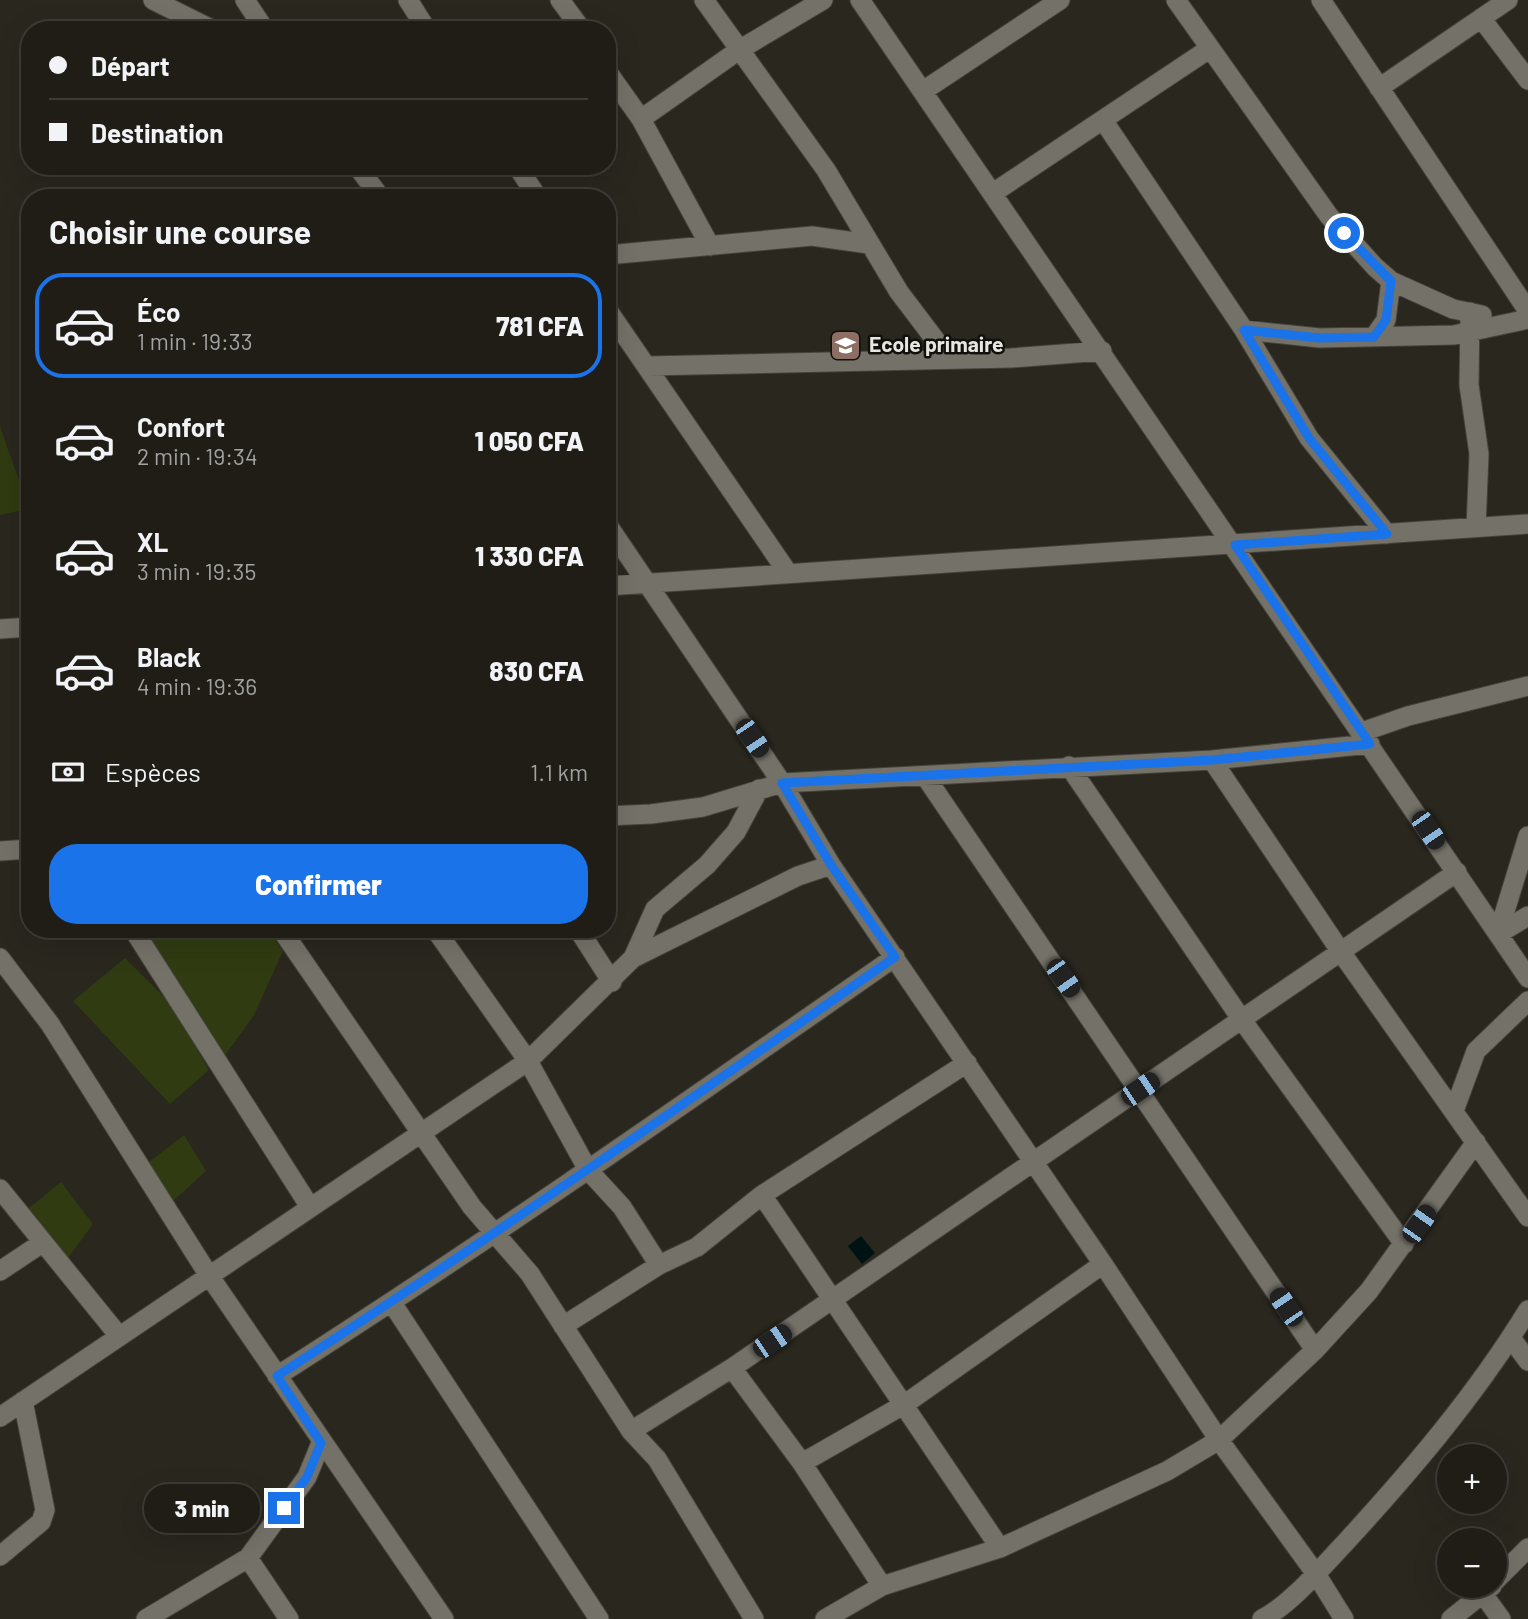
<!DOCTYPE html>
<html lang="fr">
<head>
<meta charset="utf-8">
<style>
  :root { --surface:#1f1d16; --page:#27261f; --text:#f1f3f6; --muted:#a1a2a1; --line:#3c3b35; --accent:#1a73e8 }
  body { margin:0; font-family:Barlow,sans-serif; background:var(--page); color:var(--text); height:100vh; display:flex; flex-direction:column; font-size:26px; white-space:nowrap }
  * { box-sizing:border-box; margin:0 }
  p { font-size:23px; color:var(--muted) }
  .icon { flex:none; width:38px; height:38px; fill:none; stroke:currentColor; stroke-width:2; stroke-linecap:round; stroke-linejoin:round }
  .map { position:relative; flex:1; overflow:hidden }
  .side { position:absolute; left:21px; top:189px; width:595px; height:749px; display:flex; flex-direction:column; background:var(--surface); border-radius:28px; box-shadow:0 7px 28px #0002,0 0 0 2px var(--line) }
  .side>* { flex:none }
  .guide { position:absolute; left:21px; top:21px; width:595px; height:154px; border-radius:28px; box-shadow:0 7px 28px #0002,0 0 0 2px var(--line); display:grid; align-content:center; height:154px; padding:0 28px; background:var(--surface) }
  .buttons { position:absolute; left:1437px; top:1444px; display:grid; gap:14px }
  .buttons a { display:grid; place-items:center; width:70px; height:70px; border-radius:50%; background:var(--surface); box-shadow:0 7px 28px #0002,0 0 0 2px var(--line); font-size:35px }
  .end { position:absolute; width:32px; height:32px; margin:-16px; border:9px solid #1a73e8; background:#fff; box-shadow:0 0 0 4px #fff }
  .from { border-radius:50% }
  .bubble { position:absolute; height:49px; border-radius:24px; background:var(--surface); box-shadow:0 7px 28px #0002,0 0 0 2px var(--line); font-size:23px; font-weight:800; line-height:49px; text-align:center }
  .car { position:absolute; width:21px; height:42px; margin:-21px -10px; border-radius:9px; box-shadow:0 0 5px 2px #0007; background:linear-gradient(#222 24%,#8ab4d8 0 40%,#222 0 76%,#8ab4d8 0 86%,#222 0) }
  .guide b { display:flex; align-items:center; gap:24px; height:66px; font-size:26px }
  .guide b+b { border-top:2px solid var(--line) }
  .guide i { width:18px; height:18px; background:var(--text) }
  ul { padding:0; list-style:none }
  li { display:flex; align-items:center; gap:21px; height:105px; margin:0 14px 10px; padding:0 14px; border:4px solid transparent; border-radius:28px }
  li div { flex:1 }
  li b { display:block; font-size:26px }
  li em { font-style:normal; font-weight:800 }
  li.on { border-color:var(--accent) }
  li>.icon { width:63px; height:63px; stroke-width:1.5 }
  h2 { padding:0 28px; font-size:32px; line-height:84px }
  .pay { display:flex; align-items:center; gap:18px; height:77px; padding:0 28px; font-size:26px }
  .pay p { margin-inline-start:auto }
  .action { display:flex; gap:14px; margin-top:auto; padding:14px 28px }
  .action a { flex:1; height:80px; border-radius:28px; background:var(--accent); color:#fff; font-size:28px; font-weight:800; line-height:80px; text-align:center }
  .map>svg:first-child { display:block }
</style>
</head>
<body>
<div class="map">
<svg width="1528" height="1619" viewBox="0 0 1528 1619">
  <rect width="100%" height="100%" fill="#29271e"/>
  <!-- green -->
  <path fill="#303b11" d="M0,426l29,83 -29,6z
    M142,929h125l16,22 -29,64 -32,45z
    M125,958l48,48 36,64 -39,34 -97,-103z
    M184,1135l22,36 -34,31 -23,-40z
    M61,1182l32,42 -25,34 -43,-47z"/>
  <!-- water -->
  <path fill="#001314" d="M861,1236l14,17 -13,11 -14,-18z"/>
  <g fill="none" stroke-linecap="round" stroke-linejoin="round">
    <defs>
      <path id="minor" d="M153,0l60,30
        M245,0l20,30
        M408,0l19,30
        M560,0l22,30
        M704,0l122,170 73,122 50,66
        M860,0l668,978
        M1176,0l153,216 46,51 16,14 -5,39 -12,17
        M1321,0l207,311
        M1481,18l47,62
        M607,71l34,48 98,-69 84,-50
        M1379,88l129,-88
        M923,91l137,-91
        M641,119l69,127
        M1103,120l141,210 65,108 78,96
        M357,166l24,32
        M517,166l21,32
        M993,193l216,-144
        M607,255l205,-19 57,8
        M1391,281l62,28 29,6
        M607,309l181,264
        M1470,312l-1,73 10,69 -3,73
        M1244,330l76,8 134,-3 74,-16
        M648,366l363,-8 91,-7
        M607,524l175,259 49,82 272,399 116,176 97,134 28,45
        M607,586l921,-62
        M0,629l30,-2
        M1362,732l46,-16 120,-30
        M1212,760l129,192 187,265
        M1069,766l173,254 162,224
        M925,776l390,574
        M607,816l44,-2 52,-7 79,-24 430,-23 158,-16
        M0,851l30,-2
        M133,929l177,278
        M281,929l191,278 58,67 101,157 26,28 97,160
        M435,929l93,132 60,109 34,37 37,58
        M578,929l34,53
        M1498,934l30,-98
        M1498,934l30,-18
        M0,958l50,66 158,250 236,345
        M633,958l22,-49 52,-44 29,-33 23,-43
        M1454,1111l22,-60 52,-50
        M0,1189l119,147
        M762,1195l238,353
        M0,1271l42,-28
        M392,1303l207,316
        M563,1326l96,-61 38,-18 65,-52 205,-132
        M1511,1338l17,23
        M732,1368l70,95 80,123
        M277,1376c210,-134 414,-277 618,-419
        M0,1417l528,-356 105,-103 165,-82 33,-11
        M631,1431l101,-63 725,-496
        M802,1463l103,-59 198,-140
        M0,1556l41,-34 4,-12 -22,-109
        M248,1558l41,61
        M1494,1582l34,-34
        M1483,1594l18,25
        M146,1619l102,-61 59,-81 14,-34
        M825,1619l57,-33 118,-38 167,-77 52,-31 96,-90 54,-59 107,-149
        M1262,1619c28,-14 60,-52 82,-75 67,-73 132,-149 184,-234
        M1451,1619l41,-33"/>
    </defs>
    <!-- minor casing -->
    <use href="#minor" stroke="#45433c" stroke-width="21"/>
    <!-- minor -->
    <use href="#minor" stroke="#747268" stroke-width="19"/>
  </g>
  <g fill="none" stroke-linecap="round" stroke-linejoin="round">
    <!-- route -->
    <path stroke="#1a73e8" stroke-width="9" d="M284,1508l23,-31 14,-34 -44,-67c210,-135 414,-277 618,-419l-64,-92 -49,-82 430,-23 158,-16 -135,-199 152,-11 -78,-96 -65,-108 76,8 54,-1 12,-17 5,-39 -47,-48"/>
  </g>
  <!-- icons -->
  <defs>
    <symbol id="school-square" viewBox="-11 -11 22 22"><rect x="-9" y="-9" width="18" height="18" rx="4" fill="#8d6e63" stroke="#11100c"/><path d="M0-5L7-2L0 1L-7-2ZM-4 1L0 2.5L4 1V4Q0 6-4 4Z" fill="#fff"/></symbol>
  </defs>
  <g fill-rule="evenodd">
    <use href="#school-square" x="828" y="328" width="35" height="35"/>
  </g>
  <g text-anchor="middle" stroke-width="5" stroke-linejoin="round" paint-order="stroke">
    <!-- poi labels -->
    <g font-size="21" font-weight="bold" fill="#e7e6e0" stroke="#11100c" text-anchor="start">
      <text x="869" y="352">Ecole primaire</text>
    </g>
  </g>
</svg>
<div class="buttons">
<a>+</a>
<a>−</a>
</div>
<i class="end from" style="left:1344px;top:233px"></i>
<i class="end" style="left:284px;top:1508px"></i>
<div class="bubble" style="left:144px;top:1484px;width:116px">3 min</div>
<i class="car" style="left:752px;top:738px;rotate:146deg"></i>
<i class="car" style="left:1428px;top:830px;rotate:146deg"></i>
<i class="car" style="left:1063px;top:978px;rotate:145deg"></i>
<i class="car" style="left:1140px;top:1089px;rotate:56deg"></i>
<i class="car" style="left:1419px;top:1224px;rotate:35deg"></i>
<i class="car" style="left:1286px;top:1307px;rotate:326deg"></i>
<i class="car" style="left:772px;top:1341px;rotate:56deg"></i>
<div class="guide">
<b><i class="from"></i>Départ</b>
<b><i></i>Destination</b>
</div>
<section class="side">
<h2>Choisir une course</h2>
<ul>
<li class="on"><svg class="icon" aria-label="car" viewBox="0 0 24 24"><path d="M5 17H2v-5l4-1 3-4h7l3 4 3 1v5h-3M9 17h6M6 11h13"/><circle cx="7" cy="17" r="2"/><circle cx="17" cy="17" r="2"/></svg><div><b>Éco</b><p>1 min · 19:33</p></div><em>781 CFA</em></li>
<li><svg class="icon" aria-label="car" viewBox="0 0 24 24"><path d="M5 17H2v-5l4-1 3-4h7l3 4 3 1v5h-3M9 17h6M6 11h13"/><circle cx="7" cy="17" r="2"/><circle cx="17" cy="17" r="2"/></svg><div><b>Confort</b><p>2 min · 19:34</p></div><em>1 050 CFA</em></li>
<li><svg class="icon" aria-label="car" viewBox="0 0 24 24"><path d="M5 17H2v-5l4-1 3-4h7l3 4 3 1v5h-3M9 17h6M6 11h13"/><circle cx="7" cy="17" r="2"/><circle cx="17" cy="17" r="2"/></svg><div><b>XL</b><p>3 min · 19:35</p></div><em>1 330 CFA</em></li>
<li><svg class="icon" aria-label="car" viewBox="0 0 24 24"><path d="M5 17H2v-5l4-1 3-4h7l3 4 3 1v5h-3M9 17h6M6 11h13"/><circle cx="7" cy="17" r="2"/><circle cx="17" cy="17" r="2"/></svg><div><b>Black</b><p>4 min · 19:36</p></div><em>830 CFA</em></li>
</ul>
<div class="pay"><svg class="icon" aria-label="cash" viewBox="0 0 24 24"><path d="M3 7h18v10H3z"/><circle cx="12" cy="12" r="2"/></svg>Espèces<p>1.1 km</p></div>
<div class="action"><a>Confirmer</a></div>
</section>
</div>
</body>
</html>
